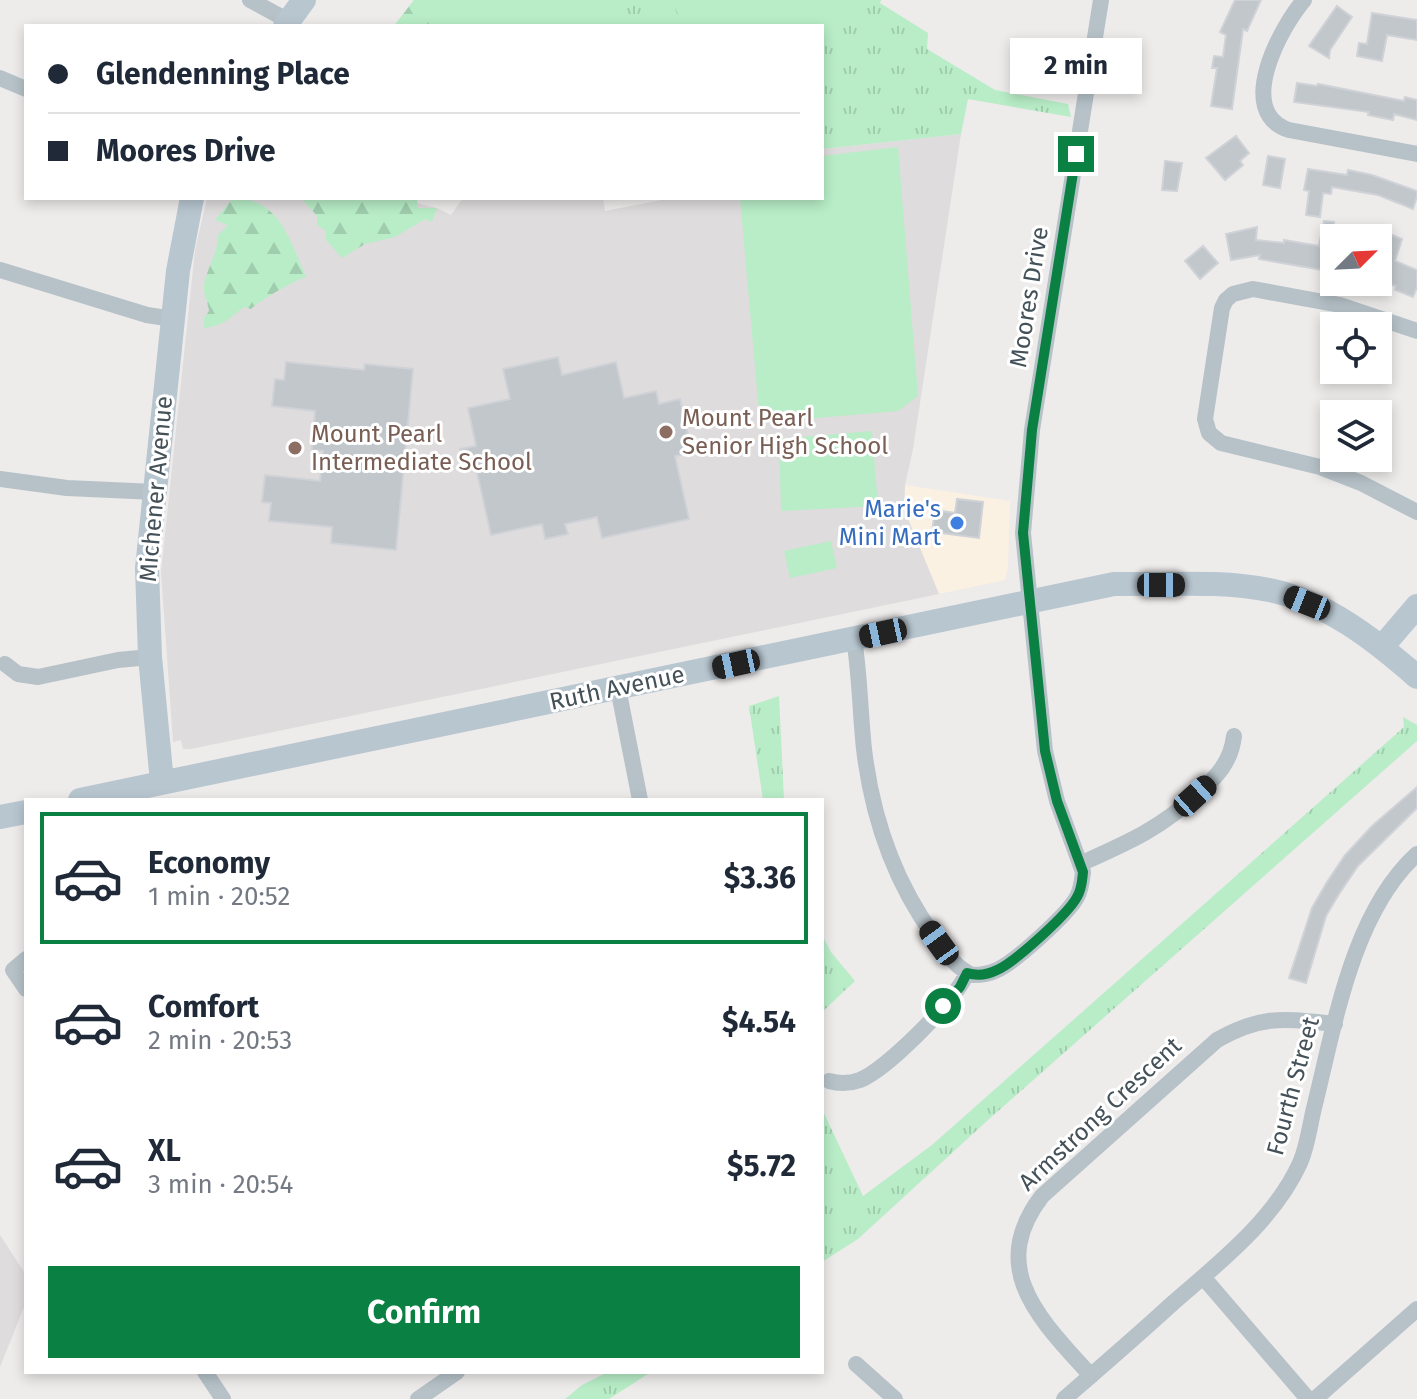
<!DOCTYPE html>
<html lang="en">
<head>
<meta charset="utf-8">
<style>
  :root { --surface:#fff; --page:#f6f6f7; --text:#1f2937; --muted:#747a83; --line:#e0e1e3; --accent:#0b8043 }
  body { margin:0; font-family:"Fira Sans",sans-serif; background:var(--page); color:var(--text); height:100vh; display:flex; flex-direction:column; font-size:30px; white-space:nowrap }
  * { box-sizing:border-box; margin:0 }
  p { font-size:26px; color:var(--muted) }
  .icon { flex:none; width:44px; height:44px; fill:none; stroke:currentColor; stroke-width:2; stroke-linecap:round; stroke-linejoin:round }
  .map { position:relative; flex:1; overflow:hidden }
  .side { position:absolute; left:24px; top:798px; width:800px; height:576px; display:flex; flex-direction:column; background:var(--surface); border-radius:0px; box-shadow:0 4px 12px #0003 }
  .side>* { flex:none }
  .top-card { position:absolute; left:24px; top:24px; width:800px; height:176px; border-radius:0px; box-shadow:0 4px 12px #0003; display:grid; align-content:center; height:176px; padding:0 24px; background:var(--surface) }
  .needle { width:52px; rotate:66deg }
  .tools { position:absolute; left:1320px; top:224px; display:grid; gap:16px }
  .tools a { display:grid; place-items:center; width:72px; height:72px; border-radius:0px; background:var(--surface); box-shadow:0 4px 12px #0003; font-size:40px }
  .end { position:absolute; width:36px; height:36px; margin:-18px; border:10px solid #0b8043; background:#fff; box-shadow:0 0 0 4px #fff }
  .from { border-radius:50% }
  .bubble { position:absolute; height:56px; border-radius:0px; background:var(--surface); box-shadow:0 4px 12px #0003; font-size:26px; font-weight:700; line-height:56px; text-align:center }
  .car { position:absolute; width:24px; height:48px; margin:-24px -12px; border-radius:10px; box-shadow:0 0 6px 2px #0007; background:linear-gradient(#222 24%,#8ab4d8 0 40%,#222 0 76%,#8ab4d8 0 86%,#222 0) }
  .top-card b { display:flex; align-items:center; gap:28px; height:76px; font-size:30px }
  .top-card b+b { border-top:2px solid var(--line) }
  .top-card i { width:20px; height:20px; background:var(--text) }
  ul { padding:14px 0 0; list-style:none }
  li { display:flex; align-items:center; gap:24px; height:132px; margin:0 16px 12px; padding:0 8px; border:4px solid transparent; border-radius:0px }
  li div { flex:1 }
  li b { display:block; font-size:30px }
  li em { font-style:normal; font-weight:700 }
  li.selected { border-color:var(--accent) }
  li>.icon { width:72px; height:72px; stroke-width:1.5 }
  .action { display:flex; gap:16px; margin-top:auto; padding:16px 24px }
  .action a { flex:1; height:92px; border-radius:0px; background:var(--accent); color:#fff; font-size:32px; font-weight:700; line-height:92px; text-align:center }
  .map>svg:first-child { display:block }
</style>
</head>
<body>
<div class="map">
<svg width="1417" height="1399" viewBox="0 0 1417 1399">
  <defs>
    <pattern id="grass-tufts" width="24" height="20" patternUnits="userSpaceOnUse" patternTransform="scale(2)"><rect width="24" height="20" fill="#b8edc7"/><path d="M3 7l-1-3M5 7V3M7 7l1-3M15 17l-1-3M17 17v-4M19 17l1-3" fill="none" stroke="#9fcdad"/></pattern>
    <pattern id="forest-firs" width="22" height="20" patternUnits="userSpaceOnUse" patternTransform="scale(2)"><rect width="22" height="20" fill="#b8edc7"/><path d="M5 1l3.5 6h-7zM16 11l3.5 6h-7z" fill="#9fcdad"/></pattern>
  </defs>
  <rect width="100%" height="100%" fill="#eeebeb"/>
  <!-- commercial -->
  <path fill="#fbf1e2" d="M905,485l105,16 -2,66 -3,13 -66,14 -35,-85z"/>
  <!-- education -->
  <path fill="#dfdcdd" d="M961,134l-48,315 -8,36 -1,24 35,85 -748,155h-8l-2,-9 -8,2 -12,-170 34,-322 12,-52h189l41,10 14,7 12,-17h140l2,13 67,-13h150v-49z
    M0,1235l26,40v27l-26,65z"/>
  <!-- grass -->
  <path fill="url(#grass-tufts)" d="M414,0h467l-1,3 48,30 -1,16 68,41 73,14 3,13 -103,-18 -7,35 -139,15v-123h-428z
    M779,696l5,104h-21l-14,-94z
    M1403,717l14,8v16l-429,379 -130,119 -36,23v-153l41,87 69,-51 472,-418z
    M822,935l9,17 24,29 -33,31z
    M608,1372h43l-42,27h-44l17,-14z"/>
  <!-- forest -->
  <path fill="url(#forest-firs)" d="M414,0h32l-19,26h-33z
    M233,198c47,0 57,43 73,79 -9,2 -49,25 -55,32l-7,-2c-16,12 -19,18 -40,21v-10l5,-7c-1,-9 -6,-17 -5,-26 3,-17 14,-32 14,-50l10,-10 -13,-5z
    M301,198h111l5,1 1,9h19l-5,14 -7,-3 -30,18 -30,7 -23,14 -16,-18v-9l-9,-6v-9z"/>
  <!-- pitch -->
  <path fill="#b8edc7" d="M446,0h164l-20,26h-163z
    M671,0h188l2,5 -43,21h-134z
    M898,147l20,249 -20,15 -138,12 -20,-225h82v-42z
    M872,431l6,75 -97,5 -2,-72z
    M831,541l6,27 -47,10 -6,-27z"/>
  <!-- building -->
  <path fill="#c2c7cb" stroke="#cfd2d7" stroke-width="2" d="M1235,0h26l-14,31 -4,-2 -11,80 -21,-3 6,-38h-5l2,-12 9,1 3,-22 -6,-3z
    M1337,6l15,11 -22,33 -1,8 -20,-12z
    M1372,13l45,7v20l-30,-5 -5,26 -25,-5 2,-13 8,1z
    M1297,83l20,3 1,-2 86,17 1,-4 12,3v20l-23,-6 -1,6 -25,-5 1,-3 -75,-10z
    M1236,136l13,17 -9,8 3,4 -18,15 -19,-22z
    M1268,156l17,3 -5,29 -17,-3z
    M1165,161l17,2 -5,28 -15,-1z
    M1308,169l39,6 1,-5 24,5 45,16v5l-4,13 -35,-14 -46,-8 -1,7 -8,-1 -3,24 -14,-2 3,-24 -5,-1z
    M1324,221l10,1v4l31,6 -1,6h-30v34l-75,-13 1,-4 -29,5 -5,-26 31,-7 -1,13 28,3v-3l35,6z
    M1392,235l10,4 -7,22 22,9v17l-4,10 -18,-7 1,-4 -18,-5v-21l5,2z
    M1203,246l15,17 -18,16 -15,-18z
    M558,357l4,18 54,-13 8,36 32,-7 3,13 21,-5 12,54 -17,3 14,63 -87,19 -5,-21 -32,7 3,10 -23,5 -3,-15 -51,11 -15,-67 -11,2 -5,-21 16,-3 -8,-38 42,-9 -7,-30z
    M286,362l78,8 1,-6 48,5 -17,181 -65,-7 1,-16 -63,-6 2,-18 -9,-1 3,-27 55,6 3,-30 -11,-1 3,-39 -43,-5 3,-27 9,1z
    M957,499l26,3 -4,36 -47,-6 3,-22 20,3z
    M1417,787v21l-59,58 -19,28 -13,22 -20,67 -17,-5 23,-70 15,-26 18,-27 27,-29z"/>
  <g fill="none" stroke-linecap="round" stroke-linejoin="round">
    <!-- street -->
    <path stroke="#b6c2c8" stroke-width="16" d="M250,0l39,21
      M1304,0c-23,27 -70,112 -15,130l128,24
      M0,78l26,11
      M0,270l147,45 26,4
      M1417,331l-77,-26 -87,-16 -20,5 -7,6 -4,8 -17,111 4,14 12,10 99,24 41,16 56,29
      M0,479l67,9 88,4
      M854,639c6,37 6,73 10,110 8,67 30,132 70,187 10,14 22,33 39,39 9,0 16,-1 24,-5 18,-8 71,-56 80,-73 4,-7 5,-16 6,-25l-26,-71 -12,-50 -22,-218 9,-103 69,-430
      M5,664l13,10 20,3 80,-17 32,-3
      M618,688l22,112
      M1080,864c49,-22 78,-34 119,-71 18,-17 32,-31 35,-57
      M26,959l-13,11 13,19
      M829,1081c10,3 20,3 31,-1 27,-11 96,-80 107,-107
      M1203,1277l105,122
      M856,1364l39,35
      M205,1372l18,27
      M1091,1376c-48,-54 -106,-106 -49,-180l175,-156c46,-26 68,-21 118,-16
      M418,1399l39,-27
      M1064,1399c37,-32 74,-64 110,-97 46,-40 100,-82 126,-139 8,-18 10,-40 15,-59 20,-81 38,-192 102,-250
      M1315,1399l102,-90"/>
    <!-- secondary -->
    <path stroke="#b8c6d0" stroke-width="24" d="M285,26l19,-26
      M1382,647l35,-41
      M162,782l-12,-125 -3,-89 31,-297 14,-73
      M80,800l1034,-216c51,1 106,-4 155,6 56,11 106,50 148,87
      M0,817l26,-5"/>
  </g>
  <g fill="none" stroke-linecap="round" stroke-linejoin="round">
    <!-- route -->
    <path stroke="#0b8043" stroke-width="10" d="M943,1006l17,-19 7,-14c10,3 20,2 30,-3 18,-8 71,-56 80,-73 5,-8 5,-16 6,-25l-26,-71 -12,-50 -22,-218 9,-103 44,-276"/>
  </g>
  <!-- markers -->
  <g fill="#8d6e63" stroke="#fff" stroke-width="3">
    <circle cx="666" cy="432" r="8"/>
    <circle cx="295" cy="448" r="8"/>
  </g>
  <circle fill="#3f7fe0" stroke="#fff" stroke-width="3" cx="957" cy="523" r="8"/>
  <g text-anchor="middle" stroke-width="6" stroke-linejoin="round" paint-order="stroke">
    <!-- street labels -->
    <g font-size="24" fill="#445158" stroke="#fff">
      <text transform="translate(1029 297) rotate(-81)" y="8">Moores Drive</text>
      <text transform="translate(156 489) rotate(-85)" y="8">Michener Avenue</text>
      <text transform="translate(617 688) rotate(-12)" y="8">Ruth Avenue</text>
      <text transform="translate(1293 1086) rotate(-75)" y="8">Fourth Street</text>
      <text transform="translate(1100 1114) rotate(-43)" y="8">Armstrong Crescent</text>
    </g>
    <!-- education labels -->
    <g font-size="24" fill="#785e54" stroke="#fff" text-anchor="start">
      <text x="682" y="426">Mount Pearl<tspan x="682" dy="28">Senior High School</tspan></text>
      <text x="311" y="442">Mount Pearl<tspan x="311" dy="28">Intermediate School</tspan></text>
    </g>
    <!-- shop labels -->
    <g font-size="24" fill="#366cbe" stroke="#fff" text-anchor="end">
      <text x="941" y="517">Marie's<tspan x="941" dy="28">Mini Mart</tspan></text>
    </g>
  </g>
</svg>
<div class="tools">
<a><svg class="needle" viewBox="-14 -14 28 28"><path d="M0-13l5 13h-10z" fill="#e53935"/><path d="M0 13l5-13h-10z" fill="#747a83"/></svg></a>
<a><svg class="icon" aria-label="locate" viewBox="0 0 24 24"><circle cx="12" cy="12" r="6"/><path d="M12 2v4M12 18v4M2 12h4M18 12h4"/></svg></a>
<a><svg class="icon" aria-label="layers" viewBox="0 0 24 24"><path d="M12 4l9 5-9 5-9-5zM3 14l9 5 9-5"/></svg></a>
</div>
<i class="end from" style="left:943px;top:1006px"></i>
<i class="end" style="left:1076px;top:154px"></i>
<div class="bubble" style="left:1010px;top:38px;width:132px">2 min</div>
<i class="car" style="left:1161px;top:585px;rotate:90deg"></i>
<i class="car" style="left:1307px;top:603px;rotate:292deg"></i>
<i class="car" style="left:883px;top:633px;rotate:258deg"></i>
<i class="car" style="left:736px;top:664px;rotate:258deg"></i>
<i class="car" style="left:1195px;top:796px;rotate:48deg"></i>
<i class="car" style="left:939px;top:943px;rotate:324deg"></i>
<div class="top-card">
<b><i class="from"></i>Glendenning Place</b>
<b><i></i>Moores Drive</b>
</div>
<section class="side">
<ul>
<li class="selected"><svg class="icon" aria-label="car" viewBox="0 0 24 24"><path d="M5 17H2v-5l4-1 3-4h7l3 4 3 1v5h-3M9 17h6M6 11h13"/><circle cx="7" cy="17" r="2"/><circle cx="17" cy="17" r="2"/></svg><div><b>Economy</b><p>1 min · 20:52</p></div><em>$3.36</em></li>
<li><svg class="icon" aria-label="car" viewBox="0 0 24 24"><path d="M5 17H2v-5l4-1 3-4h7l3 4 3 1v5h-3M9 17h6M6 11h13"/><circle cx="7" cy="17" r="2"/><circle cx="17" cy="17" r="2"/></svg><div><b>Comfort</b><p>2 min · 20:53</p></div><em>$4.54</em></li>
<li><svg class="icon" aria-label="car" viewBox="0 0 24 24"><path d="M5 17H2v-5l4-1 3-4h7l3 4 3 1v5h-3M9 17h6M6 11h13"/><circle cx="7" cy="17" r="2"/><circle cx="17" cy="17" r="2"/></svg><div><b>XL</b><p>3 min · 20:54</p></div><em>$5.72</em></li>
</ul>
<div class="action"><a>Confirm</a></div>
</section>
</div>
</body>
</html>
